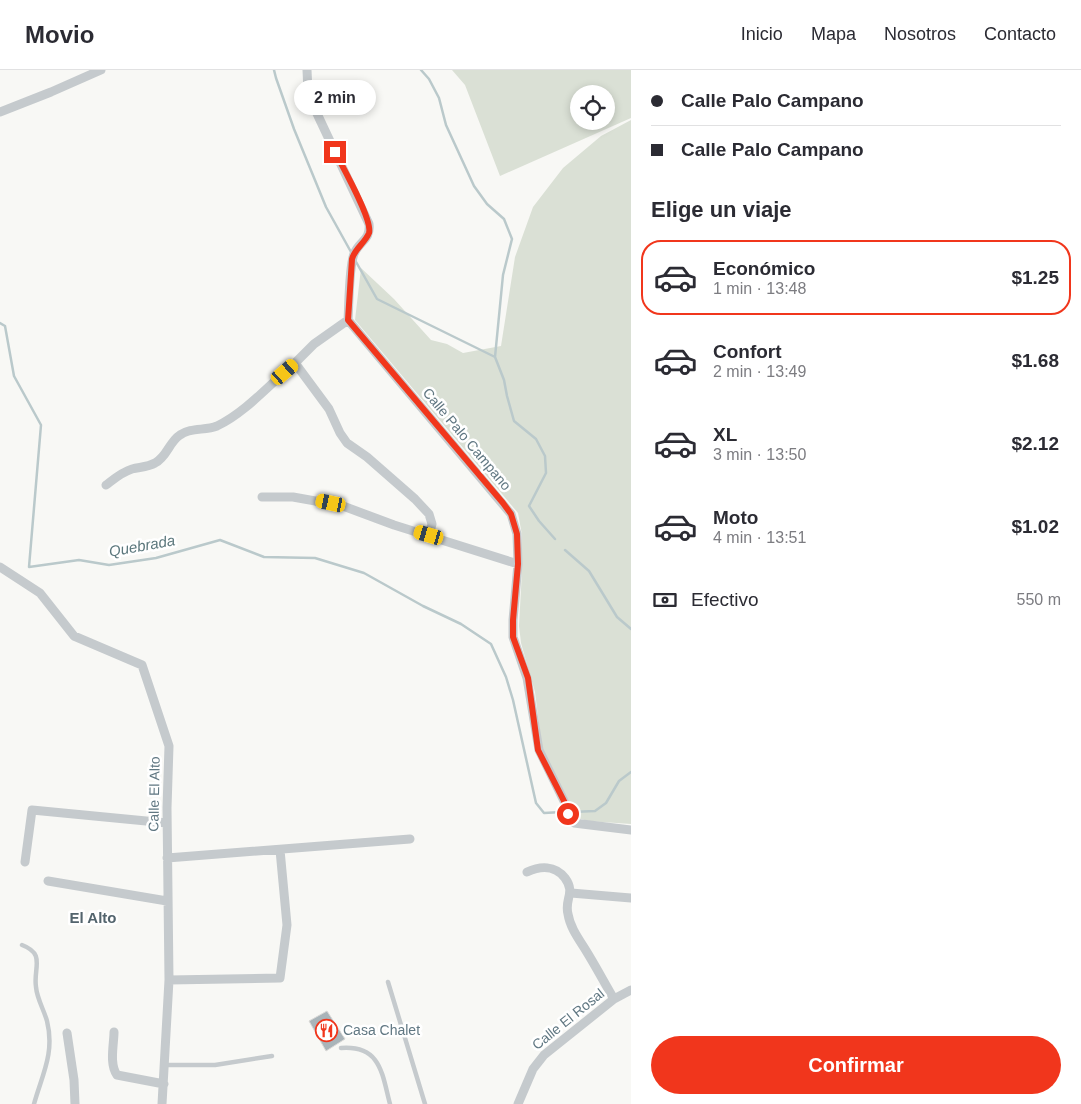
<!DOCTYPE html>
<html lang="es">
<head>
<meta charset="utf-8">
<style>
  :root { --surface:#fff; --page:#f7f7f7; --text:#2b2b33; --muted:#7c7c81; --line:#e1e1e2; --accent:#f1361c }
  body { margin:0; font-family:Arial,sans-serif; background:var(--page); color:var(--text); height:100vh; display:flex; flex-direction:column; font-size:19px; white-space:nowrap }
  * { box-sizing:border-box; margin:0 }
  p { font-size:16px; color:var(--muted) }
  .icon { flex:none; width:28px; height:28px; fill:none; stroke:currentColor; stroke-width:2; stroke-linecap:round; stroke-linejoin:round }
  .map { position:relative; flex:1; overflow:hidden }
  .sheet { display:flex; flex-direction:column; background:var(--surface); width:450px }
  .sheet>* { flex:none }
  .banner { display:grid; align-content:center; height:110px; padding:0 20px; background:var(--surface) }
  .buttons { position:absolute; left:570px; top:15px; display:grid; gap:10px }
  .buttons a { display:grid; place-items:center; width:45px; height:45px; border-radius:50%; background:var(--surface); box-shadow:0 2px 8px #0003; font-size:25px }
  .end { position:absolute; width:22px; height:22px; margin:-11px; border:6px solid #f1361c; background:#fff; box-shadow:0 0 0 2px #fff }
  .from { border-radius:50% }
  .bubble { position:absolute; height:35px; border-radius:18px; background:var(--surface); box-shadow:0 2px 8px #0003; font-size:16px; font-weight:700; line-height:35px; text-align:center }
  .car { position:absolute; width:15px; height:30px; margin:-15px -8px; border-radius:6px; box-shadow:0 0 4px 1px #0007; background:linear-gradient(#f5c518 24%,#345 0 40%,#f5c518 0 76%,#345 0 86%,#f5c518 0) }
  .banner b { display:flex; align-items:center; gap:18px; height:48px; font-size:19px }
  .banner b+b { border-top:1px solid var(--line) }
  .banner i { width:12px; height:12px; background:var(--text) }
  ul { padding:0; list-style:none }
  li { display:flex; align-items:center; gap:15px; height:75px; margin:0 10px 8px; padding:0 10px; border:2px solid transparent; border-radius:20px }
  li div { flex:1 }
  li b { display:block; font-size:19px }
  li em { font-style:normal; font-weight:700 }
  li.selected { border-color:var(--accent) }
  li>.icon { width:45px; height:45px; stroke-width:1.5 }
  h2 { padding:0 20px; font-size:22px; line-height:60px }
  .pay { display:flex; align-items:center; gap:12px; height:55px; padding:0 20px; font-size:19px }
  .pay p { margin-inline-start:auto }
  .action { display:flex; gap:10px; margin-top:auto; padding:10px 20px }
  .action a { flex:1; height:58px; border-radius:30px; background:var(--accent); color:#fff; font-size:20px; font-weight:700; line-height:58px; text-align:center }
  header { display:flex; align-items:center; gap:30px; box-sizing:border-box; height:70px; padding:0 25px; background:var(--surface); border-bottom:1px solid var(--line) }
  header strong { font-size:24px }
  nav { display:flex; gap:28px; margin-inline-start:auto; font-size:18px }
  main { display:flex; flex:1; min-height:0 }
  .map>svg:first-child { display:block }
</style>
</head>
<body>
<header>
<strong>Movio</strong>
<nav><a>Inicio</a><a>Mapa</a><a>Nosotros</a><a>Contacto</a></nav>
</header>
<main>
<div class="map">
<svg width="631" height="1034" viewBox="0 0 631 1034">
  <rect width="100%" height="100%" fill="#f8f8f5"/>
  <!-- green -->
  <path fill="#dae0d5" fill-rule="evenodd" d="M452,0h179v48l-131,58 -35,-91zM579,24h27v27h-27z
    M631,50v704l-43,-3 -10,-3 -7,-10 -29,-60 -7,-56 -14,-49 -2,-17 3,-56v-35l-4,-22 -163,-193 6,-52 33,31 37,41 16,4 16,9 38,-7 14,-89 18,-50 30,-39 38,-32z"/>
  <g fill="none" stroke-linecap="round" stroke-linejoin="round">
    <!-- stream -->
    <path stroke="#bac9cb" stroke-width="2.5" d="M274,0l2,8 18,51 32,78 25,45
      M421,0l8,9 10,19 7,27 28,61 13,18 17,15 8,20 -9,36 -8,82 9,23 3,16 7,25 22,18 9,17 1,17 -17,33 10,15 16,18
      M355,190l22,39 118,58
      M0,253l5,3 9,50 27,49 -12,142 50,-7 30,5 47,-7 64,-18 44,17 51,1 49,15 59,33 38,18 30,20 15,33 7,23 23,103 8,10 18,-1
      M565,480l24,21 28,46 14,12
      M572,742l23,-1 11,-8 13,-22 12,-9"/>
  </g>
  <!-- building -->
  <path fill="#a9b4b9" stroke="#dad9d7" d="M327,941l18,28 -19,12 -17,-30z"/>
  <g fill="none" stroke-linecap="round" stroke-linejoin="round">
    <!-- lane -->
    <path stroke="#c5cacd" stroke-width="4.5" d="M22,875c24,9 11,23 14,42 1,12 8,23 11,34 8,32 -5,54 -13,83
      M388,912l37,122
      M341,978c40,-3 41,26 49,56
      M165,995h50l57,-9"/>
    <!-- street -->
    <path stroke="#c5cacd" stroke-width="9" d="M307,0l1,22 4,11 57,121c2,16 -10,17 -15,30 -5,12 -5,51 -6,66l163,194 6,20 1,30 -5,56v17l14,41 12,72 25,51 4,13 6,9 57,7
      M0,42l51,-20 50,-22
      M348,250l-34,24 -19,19 34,46 11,24 7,10 20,14 48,42 14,15 3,10 -3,11
      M106,415c8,-6 16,-13 26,-16 8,-2 16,-2 23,-6 12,-6 14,-21 25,-28 11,-8 25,-4 37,-9 28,-13 54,-43 78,-63
      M262,427h31l50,9 51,19 124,39
      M0,497l40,26 34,43 68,29 27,81 -2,62 2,172 -7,124
      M167,788l243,-19
      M25,792l7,-52 135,13
      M527,802c13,-6 28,-7 38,6 11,15 -1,21 3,36 2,13 10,24 17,35 10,16 19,33 29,50
      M48,811l119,20
      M571,823l60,5
      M169,910l111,-2 7,-53 -7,-75
      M114,962c0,12 -5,32 3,43l47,9
      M67,963l7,47 1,24
      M518,1034l15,-35 11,-14 70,-56 17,-9"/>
  </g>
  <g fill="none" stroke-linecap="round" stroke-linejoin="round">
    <!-- route -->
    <path stroke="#f1361c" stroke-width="6" d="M335,82c7,14 38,68 34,81 -4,10 -14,15 -17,26l-4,61 155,183 8,11 6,20 1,30 -5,56v17l15,41 10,72 26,51 4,13"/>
  </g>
  <!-- icons -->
  <defs>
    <symbol id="restaurant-ring" viewBox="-11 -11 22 22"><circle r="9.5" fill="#fff" stroke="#f1361c" stroke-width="1.5"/><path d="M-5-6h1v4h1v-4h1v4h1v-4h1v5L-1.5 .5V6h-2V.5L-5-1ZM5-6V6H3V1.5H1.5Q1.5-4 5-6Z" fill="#f1361c"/></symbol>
  </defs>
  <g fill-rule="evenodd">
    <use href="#restaurant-ring" x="314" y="948" width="25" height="25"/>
  </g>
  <g text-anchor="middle" stroke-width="5" stroke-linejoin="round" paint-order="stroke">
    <!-- street labels -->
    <g font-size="14" fill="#607782" stroke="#fff">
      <text transform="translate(467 369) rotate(50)" y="5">Calle Palo Campano</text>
      <text transform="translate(154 724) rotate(-89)" y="5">Calle El Alto</text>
      <text transform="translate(568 949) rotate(-39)" y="5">Calle El Rosal</text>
    </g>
    <!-- poi labels -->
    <g font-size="14" fill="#607782" stroke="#fff" text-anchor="start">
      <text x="343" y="965">Casa Chalet</text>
    </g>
    <!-- water labels -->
    <g font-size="15" font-style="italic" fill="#5b777c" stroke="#fff">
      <text transform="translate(142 476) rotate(-10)" y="5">Quebrada</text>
    </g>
    <!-- neighbourhood labels -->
    <g font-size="15" font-weight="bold" fill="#53646d" stroke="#fff">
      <text x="93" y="853">El Alto</text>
    </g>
  </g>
</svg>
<div class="buttons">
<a><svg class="icon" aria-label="locate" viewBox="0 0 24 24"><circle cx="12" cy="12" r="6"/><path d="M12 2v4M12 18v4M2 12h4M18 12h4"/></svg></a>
</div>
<i class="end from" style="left:568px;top:744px"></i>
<i class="end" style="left:335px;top:82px"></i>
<div class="bubble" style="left:294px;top:10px;width:82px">2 min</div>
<i class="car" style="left:285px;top:302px;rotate:49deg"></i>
<i class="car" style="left:331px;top:433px;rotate:282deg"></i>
<i class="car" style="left:429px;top:465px;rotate:286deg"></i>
</div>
<section class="sheet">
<div class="banner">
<b><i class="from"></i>Calle Palo Campano</b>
<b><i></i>Calle Palo Campano</b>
</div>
<h2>Elige un viaje</h2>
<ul>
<li class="selected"><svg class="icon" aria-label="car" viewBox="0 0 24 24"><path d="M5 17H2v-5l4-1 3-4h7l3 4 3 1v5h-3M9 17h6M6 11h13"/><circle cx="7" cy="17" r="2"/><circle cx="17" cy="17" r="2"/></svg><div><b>Económico</b><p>1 min · 13:48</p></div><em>$1.25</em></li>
<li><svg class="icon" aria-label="car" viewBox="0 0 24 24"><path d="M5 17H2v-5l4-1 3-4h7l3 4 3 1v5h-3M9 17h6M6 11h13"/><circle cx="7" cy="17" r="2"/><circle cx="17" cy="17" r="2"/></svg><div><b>Confort</b><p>2 min · 13:49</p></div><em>$1.68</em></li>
<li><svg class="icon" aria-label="car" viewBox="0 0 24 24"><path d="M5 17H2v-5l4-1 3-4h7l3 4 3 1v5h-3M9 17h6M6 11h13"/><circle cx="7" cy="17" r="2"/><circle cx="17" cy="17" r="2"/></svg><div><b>XL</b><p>3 min · 13:50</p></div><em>$2.12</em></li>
<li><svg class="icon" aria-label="car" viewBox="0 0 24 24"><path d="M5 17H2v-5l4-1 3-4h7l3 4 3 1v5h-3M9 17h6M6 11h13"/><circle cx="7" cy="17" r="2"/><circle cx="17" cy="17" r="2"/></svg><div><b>Moto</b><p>4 min · 13:51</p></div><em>$1.02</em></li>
</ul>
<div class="pay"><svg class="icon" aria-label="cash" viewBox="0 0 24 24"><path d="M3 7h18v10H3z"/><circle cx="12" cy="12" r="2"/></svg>Efectivo<p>550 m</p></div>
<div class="action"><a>Confirmar</a></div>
</section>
</main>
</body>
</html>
